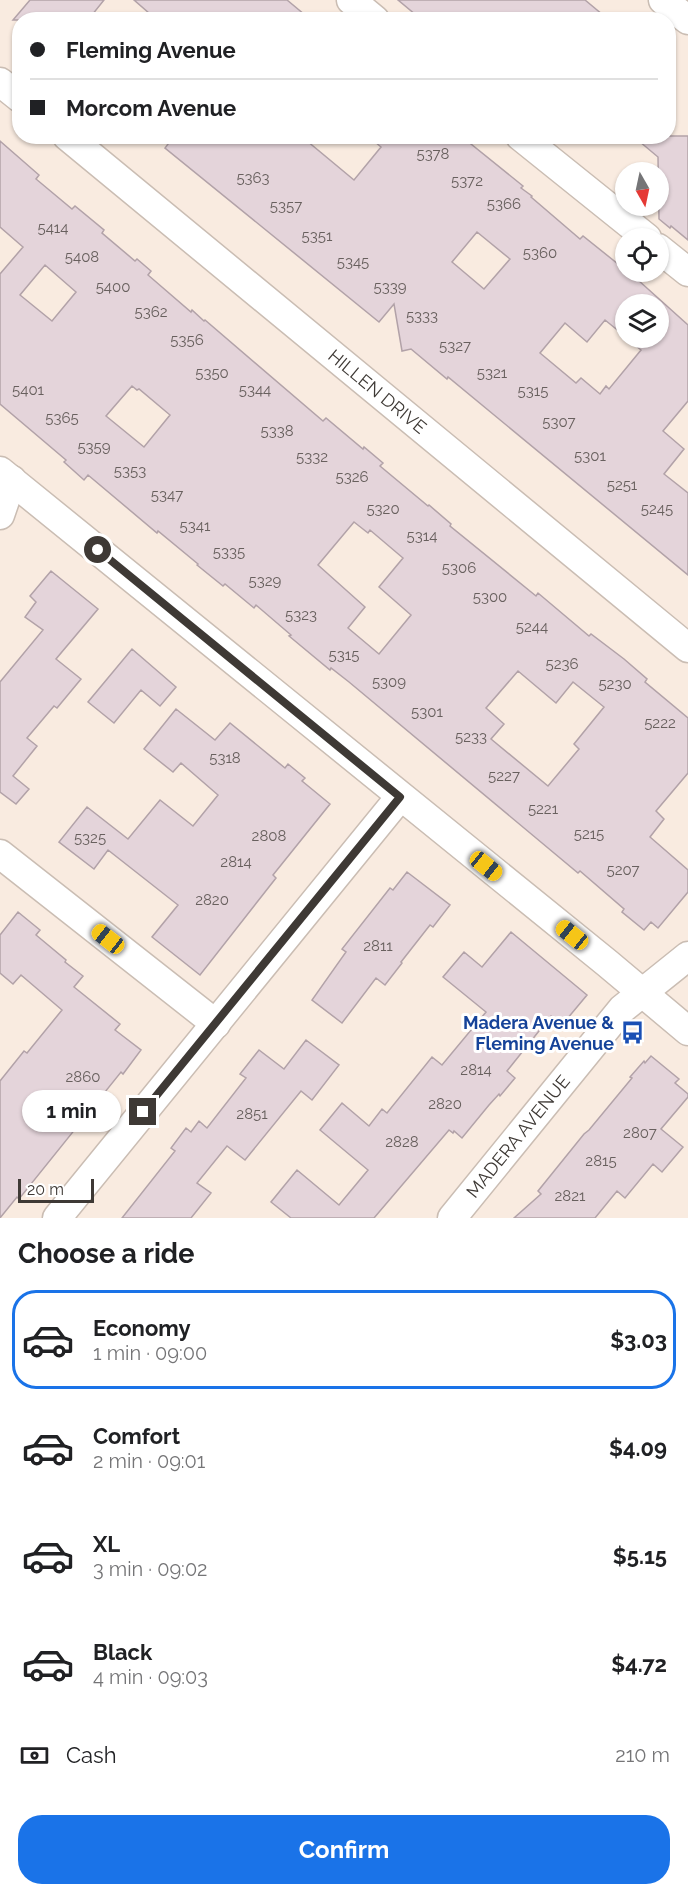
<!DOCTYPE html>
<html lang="en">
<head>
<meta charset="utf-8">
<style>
  :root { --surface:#fff; --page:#f6f6f6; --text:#202124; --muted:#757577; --line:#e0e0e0; --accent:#1a73e8 }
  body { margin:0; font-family:Raleway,sans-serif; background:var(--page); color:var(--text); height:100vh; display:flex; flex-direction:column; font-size:22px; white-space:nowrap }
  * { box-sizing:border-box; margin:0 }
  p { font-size:20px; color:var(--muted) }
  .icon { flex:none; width:33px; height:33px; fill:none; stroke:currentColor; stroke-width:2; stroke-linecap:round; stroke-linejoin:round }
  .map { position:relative; height:1218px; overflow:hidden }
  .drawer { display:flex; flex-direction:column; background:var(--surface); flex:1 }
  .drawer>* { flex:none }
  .guide { position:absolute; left:12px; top:12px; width:664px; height:132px; border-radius:24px; box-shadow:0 2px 4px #0004; display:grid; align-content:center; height:132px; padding:0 18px; background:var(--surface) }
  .needle { width:39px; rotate:171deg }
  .tools { position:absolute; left:615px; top:162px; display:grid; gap:12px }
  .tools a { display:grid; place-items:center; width:54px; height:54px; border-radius:50%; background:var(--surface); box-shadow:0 2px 4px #0004; font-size:30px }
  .scale { position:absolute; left:18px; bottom:15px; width:76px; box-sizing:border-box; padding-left:6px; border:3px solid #3e3935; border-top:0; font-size:16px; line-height:21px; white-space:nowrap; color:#3e3935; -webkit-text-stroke:4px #fff; paint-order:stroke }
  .end { position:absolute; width:27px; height:27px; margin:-14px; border:8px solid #3e3935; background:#fff; box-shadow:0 0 0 3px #fff }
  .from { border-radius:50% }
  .bubble { position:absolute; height:42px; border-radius:21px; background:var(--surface); box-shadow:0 2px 4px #0004; font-size:20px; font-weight:700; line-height:42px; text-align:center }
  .car { position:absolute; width:18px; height:36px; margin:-18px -9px; border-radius:8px; box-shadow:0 0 4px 2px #0007; background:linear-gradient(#f5c518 24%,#345 0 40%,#f5c518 0 76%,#345 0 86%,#f5c518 0) }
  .guide b { display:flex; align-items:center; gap:21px; height:57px; font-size:22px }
  .guide b+b { border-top:2px solid var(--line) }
  .guide i { width:15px; height:15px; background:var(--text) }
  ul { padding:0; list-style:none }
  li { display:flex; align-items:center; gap:18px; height:99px; margin:0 12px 9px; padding:0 6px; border:3px solid transparent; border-radius:24px }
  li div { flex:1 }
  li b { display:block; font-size:22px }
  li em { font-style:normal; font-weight:700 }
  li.active { border-color:var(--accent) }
  li>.icon { width:54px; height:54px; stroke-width:1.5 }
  h2 { padding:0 18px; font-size:27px; line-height:72px }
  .pay { display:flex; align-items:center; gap:15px; height:66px; padding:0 18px; font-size:22px }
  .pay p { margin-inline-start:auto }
  .action { display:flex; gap:12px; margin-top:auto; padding:12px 18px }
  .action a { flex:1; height:69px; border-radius:24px; background:var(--accent); color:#fff; font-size:24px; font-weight:700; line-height:69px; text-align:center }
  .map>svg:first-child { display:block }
</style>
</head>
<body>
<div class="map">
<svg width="688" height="1218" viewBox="0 0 688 1218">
  <rect width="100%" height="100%" fill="#f9ebe0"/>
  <!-- building -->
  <path fill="#e4d4da" stroke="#b2a2a8" stroke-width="1.5" fill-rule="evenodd" d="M30,0h74l-16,20h-75z
    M134,0h153l24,20h-154z
    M398,0h187l24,20h-187z
    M174,136h127l53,44 27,-33 -13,-11h93l62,50 -2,2 11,8 -1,1 49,42 3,-3 55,44 50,45v76l-25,30 21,18 -20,25 24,19v82l-240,-198 -1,2 -36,-30 -9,2 -8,-47 -15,18 -214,-174zM477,232l33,27 -26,30 -32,-27zM626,304h32v34h-32l15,12 -32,39 -3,-3 -6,8 -19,-16 -5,5 -36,-30 25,-30 22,19 18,-22 21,17z
    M633,136h55v104l-17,-14 -1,2 -11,-9 -1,-62z
    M0,141l39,34 -3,4 36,30 3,-3 29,24 -2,3 33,28 2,-2 14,12 -3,4 43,37 1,-2 12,11 1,-1 118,101 3,-3 37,31 1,-2 19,16 -3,3 48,40 1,-1 22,19 -1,2 86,70 2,-3 51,43 2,-2 33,25 23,20 -2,3 43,36v55l-32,38 8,8 -14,18 38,33v22l-30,36 -7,-6 -7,8 -22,-18 2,-3 -44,-38 -2,2 -229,-191 -18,-14 -1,2 -41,-34 2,-1 -35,-30 -2,3 -29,-24 -2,2 -26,-21 1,-1 -40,-33 -1,2 -69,-58 -4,5 -20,-18 2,-2 -66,-56v-130l23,-27 -23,-20zM45,265l31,27 -24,29 -32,-26zM132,386l5,4 2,-1 31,26 -26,32 -38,-31zM354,522l14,11 2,-3 33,28 -24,29 32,28 -32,39 -31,-26 17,-21 -47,-42zM518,671l38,32 17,-21 31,25 -30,37 5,5 -31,37 -57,-47 13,-15 -18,-16z
    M51,571l47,38 -42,50 25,20 -24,29 -3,-2 -27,32 10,8 -24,30 16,13 -13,15 -16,-12v-110l43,-52 -18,-13 11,-15 -6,-6z
    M132,649l44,38 -16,19 -19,-16 -27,33 -26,-21z
    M176,709l39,31 15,-17 55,45 3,-4 17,14 -3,3 28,23 -57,71 3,3 -76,97 -48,-38 26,-32 -70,-55 -14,19 -35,-27 28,-35 41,32 32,-39 33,26 25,-31 -37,-32 -8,9 -29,-23z
    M407,872l43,33 -17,22 -3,-2 -29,37 1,1 -17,22 -9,-7 -34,45 -30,-23 34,-48 -4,-3 48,-61 3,2z
    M18,912l22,18 -4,5 30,25 -1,2 18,14 -9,11 46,37 -5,6 26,20 -18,24 -2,-2 -102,127 -2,-2 -17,21v-137l24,-30 3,2 35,-43 -41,-35 -8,9 -13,-11v-38z
    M511,932l76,63 -25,30 -11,-9 -44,55 8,7 -15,18 -1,-2 -10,11 -27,33 -8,-7 -1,2 -4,-3 -75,88h-83l-20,-16 26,-32 42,35 29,-35 -48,-40 22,-27 27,23 13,-17 5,4 45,-56 10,8 44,-53 -43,-35 21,-25 18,15z
    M306,1040l33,25 -27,35 -11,-9 -56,69 -18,-14 -30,37 14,10 -20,25h-69l53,-67 -4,-3 15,-20 5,4 8,-11 8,7 39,-50 -6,-4 19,-24 25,19z
    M651,1056l28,23 -4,4 13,11v3l-27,32 22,18 -21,25 -9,-8 -28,34 -8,-7 -22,27h-81l27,-24 -3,-3 46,-57 5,-4 43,-52 -2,-1 14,-16 1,2z"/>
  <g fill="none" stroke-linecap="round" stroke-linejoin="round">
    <defs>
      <g id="minor">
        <path d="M351,0l24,20"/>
        <path d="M663,0l25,20"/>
        <path d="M0,82l20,16"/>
        <path id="s1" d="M67,136l621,512"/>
        <path d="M520,136l127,102"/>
        <path d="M658,248l30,24"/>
        <path d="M0,471l607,492 81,68"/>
        <path d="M0,515l12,-35"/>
        <path d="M0,854l216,170"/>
        <path d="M57,1218l343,-421"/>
        <path id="s2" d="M452,1218l170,-209 66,-53"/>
      </g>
    </defs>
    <!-- minor casing -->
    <use href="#minor" stroke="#cabdb3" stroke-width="31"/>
    <!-- minor -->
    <use href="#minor" stroke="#fff" stroke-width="28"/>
  </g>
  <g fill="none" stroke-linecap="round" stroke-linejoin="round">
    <!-- route -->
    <path stroke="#3e3935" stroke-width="8" d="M98,550l302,247 -257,315"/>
  </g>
  <!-- icons -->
  <defs>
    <symbol id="bus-bare" viewBox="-9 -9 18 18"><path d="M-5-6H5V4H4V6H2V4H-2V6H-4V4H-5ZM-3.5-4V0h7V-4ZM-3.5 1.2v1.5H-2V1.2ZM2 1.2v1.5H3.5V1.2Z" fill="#1a4fb4" stroke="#fff" stroke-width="2.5" paint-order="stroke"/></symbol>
  </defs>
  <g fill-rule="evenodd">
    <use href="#bus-bare" x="616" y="1016" width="33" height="33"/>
  </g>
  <g text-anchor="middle" stroke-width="6" stroke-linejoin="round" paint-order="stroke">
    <!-- number labels -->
    <g font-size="15" fill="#68605e">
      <text x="433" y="159">5378</text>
      <text x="253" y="183">5363</text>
      <text x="467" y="186">5372</text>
      <text x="504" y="209">5366</text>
      <text x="286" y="211">5357</text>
      <text x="53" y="233">5414</text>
      <text x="317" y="241">5351</text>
      <text x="540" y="258">5360</text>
      <text x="82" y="262">5408</text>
      <text x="353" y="267">5345</text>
      <text x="113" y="292">5400</text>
      <text x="390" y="292">5339</text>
      <text x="151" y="317">5362</text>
      <text x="422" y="321">5333</text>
      <text x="187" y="345">5356</text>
      <text x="455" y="351">5327</text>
      <text x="212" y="378">5350</text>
      <text x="492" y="378">5321</text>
      <text x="28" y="395">5401</text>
      <text x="255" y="395">5344</text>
      <text x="533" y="396">5315</text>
      <text x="62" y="423">5365</text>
      <text x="559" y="427">5307</text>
      <text x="277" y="436">5338</text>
      <text x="94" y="452">5359</text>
      <text x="590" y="461">5301</text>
      <text x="312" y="462">5332</text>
      <text x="130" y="476">5353</text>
      <text x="352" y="482">5326</text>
      <text x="622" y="490">5251</text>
      <text x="167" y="500">5347</text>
      <text x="383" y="514">5320</text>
      <text x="657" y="514">5245</text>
      <text x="195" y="531">5341</text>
      <text x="422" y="541">5314</text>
      <text x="229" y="557">5335</text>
      <text x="459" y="573">5306</text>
      <text x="265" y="586">5329</text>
      <text x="490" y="602">5300</text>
      <text x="301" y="620">5323</text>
      <text x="532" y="632">5244</text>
      <text x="344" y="660">5315</text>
      <text x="562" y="669">5236</text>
      <text x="389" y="687">5309</text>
      <text x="615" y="689">5230</text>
      <text x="427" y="717">5301</text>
      <text x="660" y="728">5222</text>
      <text x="471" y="742">5233</text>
      <text x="225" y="763">5318</text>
      <text x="504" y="781">5227</text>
      <text x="543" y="814">5221</text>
      <text x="589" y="839">5215</text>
      <text x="269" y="841">2808</text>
      <text x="90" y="843">5325</text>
      <text x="236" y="867">2814</text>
      <text x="623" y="875">5207</text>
      <text x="212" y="905">2820</text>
      <text x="378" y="951">2811</text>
      <text x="476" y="1075">2814</text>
      <text x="83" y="1082">2860</text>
      <text x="445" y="1109">2820</text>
      <text x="252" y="1119">2851</text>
      <text x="640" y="1138">2807</text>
      <text x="402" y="1147">2828</text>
      <text x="601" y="1166">2815</text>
      <text x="570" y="1201">2821</text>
    </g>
    <!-- street labels -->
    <g font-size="18" fill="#3e3935" stroke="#fff">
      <text dy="6" stroke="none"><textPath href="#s1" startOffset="402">HILLEN DRIVE</textPath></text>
      <text dy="6" stroke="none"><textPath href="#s2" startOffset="105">MADERA AVENUE</textPath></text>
    </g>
    <!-- transit labels -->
    <g font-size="18" font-weight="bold" fill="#164399" stroke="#fff" text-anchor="end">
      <text x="614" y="1029">Madera Avenue &amp;<tspan x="614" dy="21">Fleming Avenue</tspan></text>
    </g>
  </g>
</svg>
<div class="tools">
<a><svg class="needle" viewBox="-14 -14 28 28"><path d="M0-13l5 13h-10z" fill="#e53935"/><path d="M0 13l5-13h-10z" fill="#757577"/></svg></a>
<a><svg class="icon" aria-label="locate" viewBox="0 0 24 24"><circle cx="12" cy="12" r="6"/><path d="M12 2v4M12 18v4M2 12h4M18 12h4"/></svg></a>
<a><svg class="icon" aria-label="layers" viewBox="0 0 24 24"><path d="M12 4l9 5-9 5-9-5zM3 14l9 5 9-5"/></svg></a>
</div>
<div class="scale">20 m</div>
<i class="end from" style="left:98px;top:550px"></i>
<i class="end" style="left:143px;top:1112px"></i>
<div class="bubble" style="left:22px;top:1090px;width:99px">1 min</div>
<i class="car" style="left:486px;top:866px;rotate:129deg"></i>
<i class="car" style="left:572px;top:935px;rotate:309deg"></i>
<i class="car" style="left:108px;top:939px;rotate:308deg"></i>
<div class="guide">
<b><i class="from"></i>Fleming Avenue</b>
<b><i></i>Morcom Avenue</b>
</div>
</div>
<section class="drawer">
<h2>Choose a ride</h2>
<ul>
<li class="active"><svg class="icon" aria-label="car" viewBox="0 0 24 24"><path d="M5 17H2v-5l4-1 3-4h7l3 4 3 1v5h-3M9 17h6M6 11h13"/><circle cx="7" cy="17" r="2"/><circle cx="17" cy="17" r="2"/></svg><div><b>Economy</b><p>1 min · 09:00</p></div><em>$3.03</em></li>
<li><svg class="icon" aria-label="car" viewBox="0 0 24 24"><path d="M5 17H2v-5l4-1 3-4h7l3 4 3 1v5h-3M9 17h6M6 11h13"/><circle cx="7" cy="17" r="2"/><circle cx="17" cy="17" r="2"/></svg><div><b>Comfort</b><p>2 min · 09:01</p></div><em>$4.09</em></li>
<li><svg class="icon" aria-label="car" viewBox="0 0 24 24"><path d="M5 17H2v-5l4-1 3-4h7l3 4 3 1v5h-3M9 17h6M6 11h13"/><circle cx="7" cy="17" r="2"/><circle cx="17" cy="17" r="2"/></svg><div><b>XL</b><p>3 min · 09:02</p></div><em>$5.15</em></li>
<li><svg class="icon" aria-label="car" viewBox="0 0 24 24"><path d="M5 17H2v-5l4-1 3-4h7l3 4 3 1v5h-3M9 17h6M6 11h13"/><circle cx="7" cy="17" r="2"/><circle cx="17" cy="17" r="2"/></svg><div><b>Black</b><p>4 min · 09:03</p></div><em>$4.72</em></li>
</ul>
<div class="pay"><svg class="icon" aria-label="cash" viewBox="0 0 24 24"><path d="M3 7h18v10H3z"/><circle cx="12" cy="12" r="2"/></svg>Cash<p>210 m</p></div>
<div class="action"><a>Confirm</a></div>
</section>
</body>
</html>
